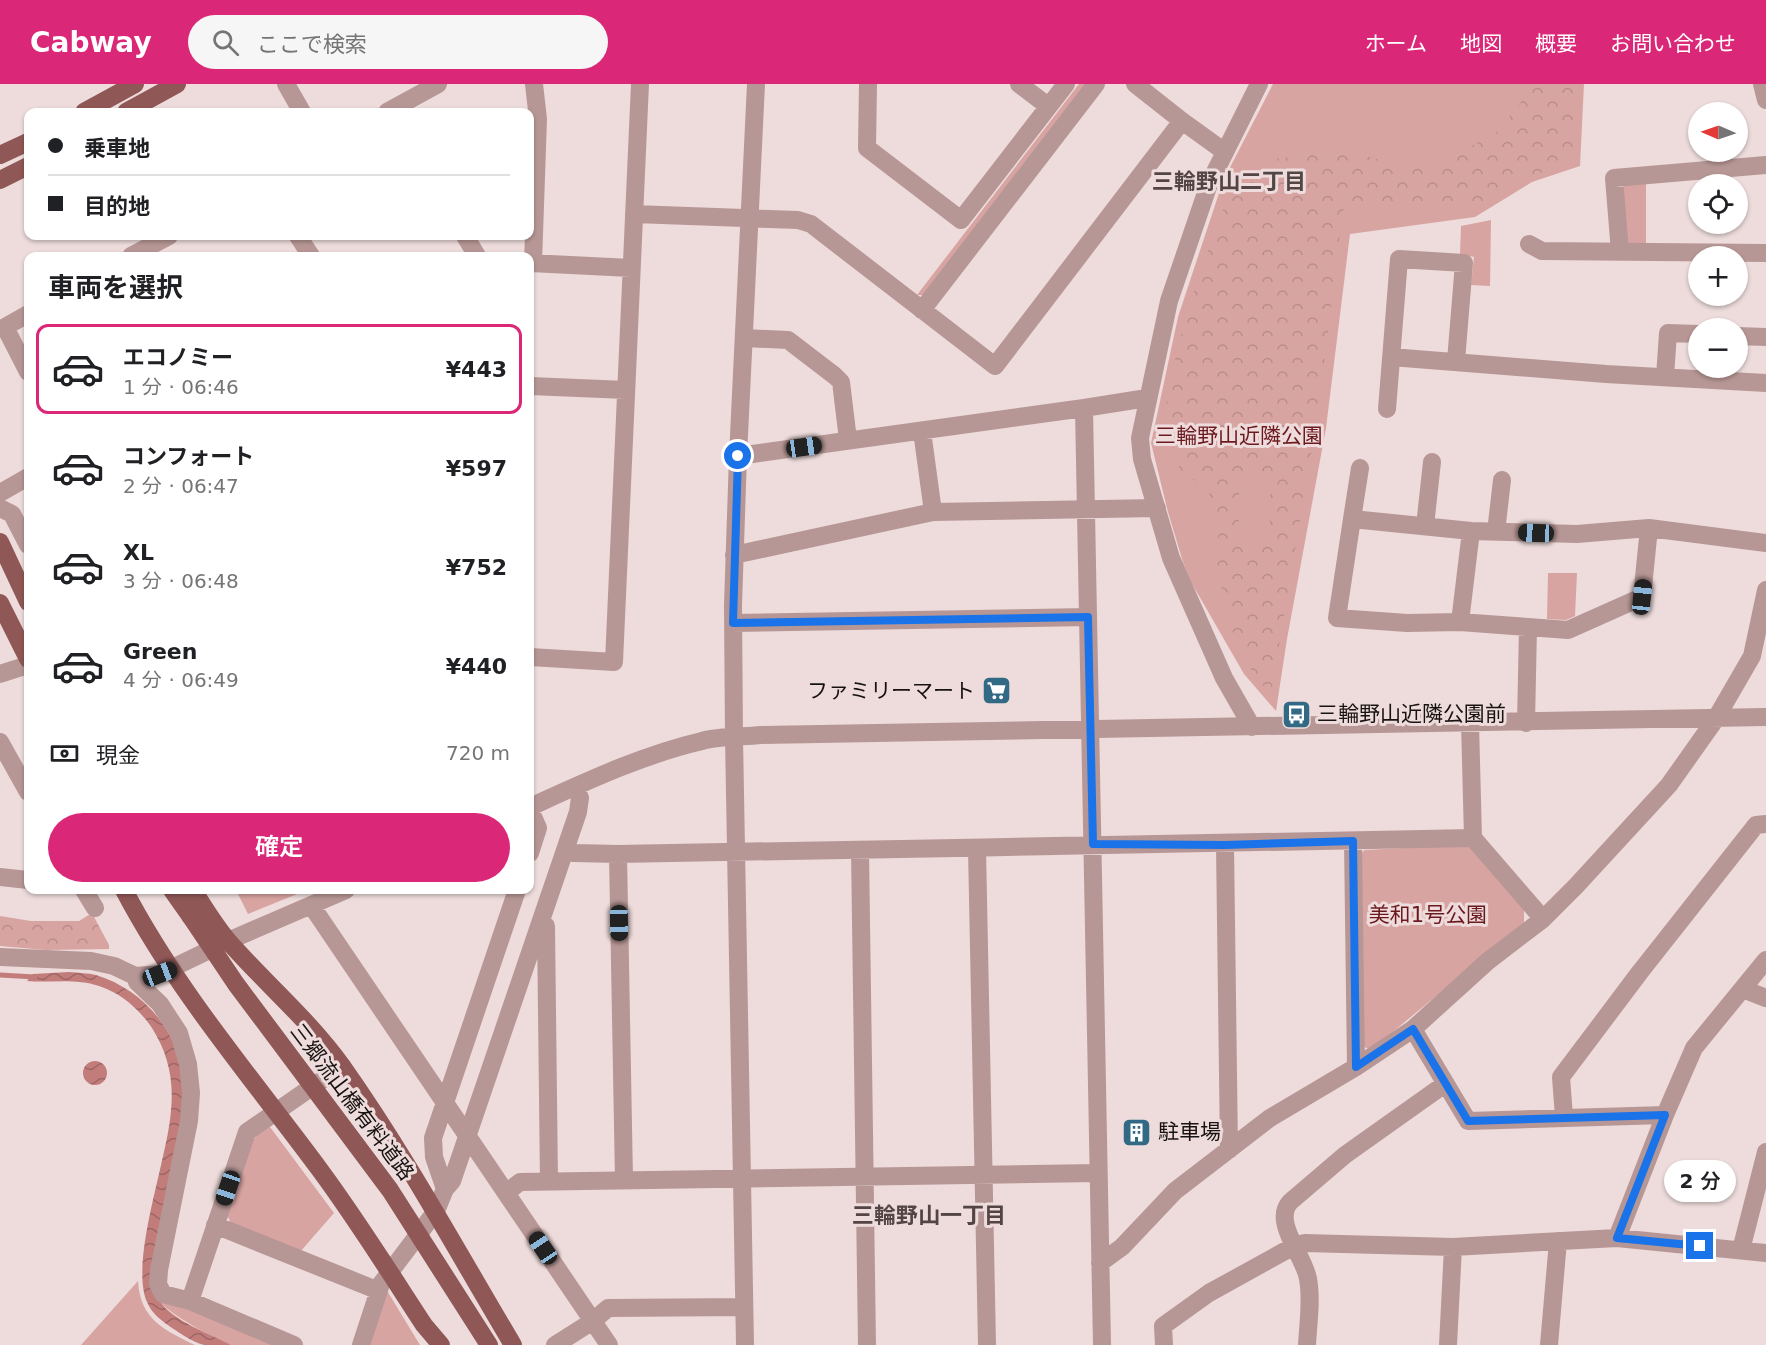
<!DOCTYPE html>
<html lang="ja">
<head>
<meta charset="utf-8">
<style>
  :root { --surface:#fff; --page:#f6f6f6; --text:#202124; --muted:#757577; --line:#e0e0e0; --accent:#db2777 }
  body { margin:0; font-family:"DejaVu Sans","Noto Sans JP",sans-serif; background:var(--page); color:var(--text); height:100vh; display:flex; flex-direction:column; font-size:22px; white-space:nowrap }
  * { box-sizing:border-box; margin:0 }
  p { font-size:20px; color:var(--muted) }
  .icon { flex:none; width:33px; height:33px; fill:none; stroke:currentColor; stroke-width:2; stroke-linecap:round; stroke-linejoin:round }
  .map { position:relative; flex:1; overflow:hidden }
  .sheet { position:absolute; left:24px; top:168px; width:510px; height:642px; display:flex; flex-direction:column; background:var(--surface); border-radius:12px; box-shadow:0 2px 4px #0004 }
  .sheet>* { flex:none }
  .banner { position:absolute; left:24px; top:24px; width:510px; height:132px; border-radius:12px; box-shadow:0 2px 4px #0004; display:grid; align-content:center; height:132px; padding:0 24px; background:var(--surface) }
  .needle { width:39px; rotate:272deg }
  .buttons { position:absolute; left:1688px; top:18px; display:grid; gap:12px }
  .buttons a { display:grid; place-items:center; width:60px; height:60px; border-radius:50%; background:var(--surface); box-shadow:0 2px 4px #0004; font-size:30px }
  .end { position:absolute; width:27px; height:27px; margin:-14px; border:8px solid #1a73e8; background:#fff; box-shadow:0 0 0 3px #fff }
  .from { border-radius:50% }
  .bubble { position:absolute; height:42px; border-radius:21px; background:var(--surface); box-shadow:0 2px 4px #0004; font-size:20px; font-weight:600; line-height:42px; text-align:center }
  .car { position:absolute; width:18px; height:36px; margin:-18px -9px; border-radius:8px; box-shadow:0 0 4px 2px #0007; background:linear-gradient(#222 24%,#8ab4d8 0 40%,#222 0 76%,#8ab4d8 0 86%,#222 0) }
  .banner b { display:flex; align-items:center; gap:21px; height:57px; font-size:22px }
  .banner b+b { border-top:2px solid var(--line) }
  .banner i { width:15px; height:15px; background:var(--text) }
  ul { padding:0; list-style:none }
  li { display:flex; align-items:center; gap:18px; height:90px; margin:0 12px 9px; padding:0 12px; border:3px solid transparent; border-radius:12px }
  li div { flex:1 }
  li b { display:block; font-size:22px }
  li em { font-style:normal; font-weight:600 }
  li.on { border-color:var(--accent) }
  li>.icon { width:54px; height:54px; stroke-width:1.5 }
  h2 { padding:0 24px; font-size:27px; line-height:72px }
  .pay { display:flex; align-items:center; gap:15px; height:66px; padding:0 24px; font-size:22px }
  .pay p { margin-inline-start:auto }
  .action { display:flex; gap:12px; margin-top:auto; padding:12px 24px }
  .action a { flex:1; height:69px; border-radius:36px; background:var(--accent); color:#fff; font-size:24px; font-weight:600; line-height:69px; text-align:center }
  header { display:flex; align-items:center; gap:36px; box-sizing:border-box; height:84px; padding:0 30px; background:var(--accent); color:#fff }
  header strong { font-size:28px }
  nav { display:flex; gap:33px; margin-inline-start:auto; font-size:21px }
  .search { width:420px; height:54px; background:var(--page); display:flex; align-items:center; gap:15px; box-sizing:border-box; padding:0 21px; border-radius:33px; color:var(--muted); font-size:22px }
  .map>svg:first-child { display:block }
</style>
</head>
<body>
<header>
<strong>Cabway</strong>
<div class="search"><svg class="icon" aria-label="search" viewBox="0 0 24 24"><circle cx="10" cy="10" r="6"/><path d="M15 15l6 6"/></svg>ここで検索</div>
<nav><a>ホーム</a><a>地図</a><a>概要</a><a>お問い合わせ</a></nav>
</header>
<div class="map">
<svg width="1766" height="1261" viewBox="0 0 1766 1261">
  <defs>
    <pattern id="forest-crowns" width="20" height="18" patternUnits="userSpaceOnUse" patternTransform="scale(1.5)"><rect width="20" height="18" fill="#d8a4a2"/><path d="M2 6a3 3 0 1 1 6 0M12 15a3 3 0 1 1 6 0" fill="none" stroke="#b98c8a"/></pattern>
    <pattern id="water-waves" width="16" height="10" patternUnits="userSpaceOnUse" patternTransform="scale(1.5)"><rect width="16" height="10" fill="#c27d7b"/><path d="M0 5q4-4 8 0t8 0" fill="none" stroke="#9d6563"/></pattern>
  </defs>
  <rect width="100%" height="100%" fill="#eddcdb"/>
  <!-- green -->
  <path fill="#d8a4a2" d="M1079,0h7l-163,211h-6z
    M1273,0h311l-4,82 -48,16 -57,35 -125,17 -24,194 -39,211 -11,72 -32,-37 -53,-92 -8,-20 -15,-50 -17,-69 27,-126 45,-136z
    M1646,97v63l-17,1 -4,-5 -3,-52 5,-6z
    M1491,136l-1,66 -19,-1 3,-28 -14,-3 1,-28z
    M1548,489h29l-2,43 -9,4 -19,-1z
    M1464,761l11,5 49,59v14l-153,127 -9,-4 -4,-191 7,-5z
    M236,806h71l-59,24z
    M270,1043l64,86 -34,39 -68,-27 -6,-12 25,-70 7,-9z
    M138,1197c2,38 26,49 57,64h-114z
    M386,1205l34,56h-53z
    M160,1217l17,3 96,41c-13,0 -30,0 -42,0 -13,-4 -64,-32 -71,-44z"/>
  <!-- forest -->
  <path fill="url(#forest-crowns)" fill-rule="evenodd" d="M1531,0h45l-1,63 -11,16 -38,16 -41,26 -66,1 -76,4 -24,197 -48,287 -17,-19 -21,-43 -16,-62 2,-53 -14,-33 -19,-7 -23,-33 5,-58 23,-86 28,-82 27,-55 97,-13 69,18 33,-7 53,-30 35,-44zM1240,387l31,1 -2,69 -31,-1z
    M92,829l17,32v4l-63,1 -46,-4v-30l31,5h48z"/>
  <!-- water -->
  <path fill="url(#water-waves)" d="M69,888c9,1 19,1 27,3 46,14 82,55 87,102 4,34 -4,68 -8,101 -5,41 -10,82 -15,123 11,19 52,34 71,44 -8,0 -19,0 -27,0 -11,-3 -23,-11 -32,-17 -10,-7 -20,-14 -25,-26 -18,-41 21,-144 24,-192 3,-30 -3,-57 -19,-82 -13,-19 -31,-35 -53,-42 -23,-8 -48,-3 -72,-5l6,-7z
    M83 989a12 12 0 1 1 24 0a12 12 0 1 1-24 0Z"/>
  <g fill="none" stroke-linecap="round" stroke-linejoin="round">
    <!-- stream -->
    <path stroke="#c27d7b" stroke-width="5" d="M0,891l35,2"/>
    <!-- minor -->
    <path stroke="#b79795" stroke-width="18" d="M286,0l16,28
      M868,0l-1,64 94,72 105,-136
      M1019,0l29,22
      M1135,0l47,37 43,31
      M1762,0l4,16
      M387,28l51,-28
      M634,130l164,6 13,4 184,142 187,-245
      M298,152l13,20
      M465,152l12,20
      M1529,160l13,7 224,2
      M1620,168l-6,-74 152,-13
      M131,172l38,-20
      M530,179l101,5
      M533,179l5,-144 -4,-35
      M922,226l174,-226
      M28,230l-23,13 23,45
      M1737,252l29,1
      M744,254l44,2 47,36 6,6 7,58
      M1391,273l215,17 160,9
      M1665,293l3,-44 30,1
      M530,302l96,4
      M1084,324l18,937
      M1387,325l12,-150 65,4 -8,98
      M922,347l11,81
      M738,372l346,-48 63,-10
      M0,409l28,-16
      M0,424l12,6 16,31
      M1352,435l8,-51
      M1425,442l7,-64
      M1649,444l117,15
      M1471,447l-119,-12 -15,99 70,5 53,-1 68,5
      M1496,448l6,-52
      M734,471l199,-43 224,-4
      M1460,538l11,-91 106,3 72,-6 -7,69 -74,33 -40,-3 -2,96
      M733,539l355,-6
      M530,573l84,5 26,-578
      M0,590l28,-9
      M1470,639l3,115 70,81
      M1252,643l-28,-49 -53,-120 -29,-99 -2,-21 29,-137 40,-117 50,-100
      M0,658l28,50
      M530,723c55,-25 112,-52 172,-66 18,-5 40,-4 59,-6l1005,-18
      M530,726l8,18 -8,25
      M1353,757l3,226
      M1225,761l4,305
      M977,764l10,497
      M566,766l8,3 44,1c285,-6 570,-9 855,-16
      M860,766l7,495
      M618,770l6,326
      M0,793l28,3
      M84,806l11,18
      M311,821l298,440
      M546,842l3,256
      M0,873l91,4 23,5 21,10 25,-2 68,-33 118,-51
      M135,892l2,6 23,22 19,29 9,31 3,29 -2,28 -30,149 -1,14 5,10 27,7 104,44
      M1743,905l23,9
      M1413,945l55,92 197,-6
      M1564,1033l-3,-40 79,-105 116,-147 10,-1
      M445,1105l-11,-32 -1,-19 84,-248
      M506,1109l14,-11 577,-9
      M215,1141l164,66
      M1617,1154l48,-123 29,-67 72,-88
      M1741,1166l25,-98
      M1100,1179l22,-16 53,-56 95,-73 86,-51 57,-38 75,-68 55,-42 33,-33 93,-101 46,-65 37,-64 14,-66
      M190,1217l57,-169 95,-66
      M361,1261l20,-61 55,-73 9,-22 7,-8 126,-369 2,-14 -5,-11
      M555,1261l38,-24 15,-13 136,-1
      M745,1261l-11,-607 -1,-133 5,-149 18,-372
      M1164,1261l-1,-19 46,-33 85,-47 11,-3 148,4 164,-9 149,15
      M1307,1261c1,-21 5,-45 1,-66 -3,-22 -36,-57 -18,-77l55,-47 100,-71
      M1448,1261l5,-98
      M1549,1261l9,-104"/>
    <!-- major -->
    <path stroke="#8f5857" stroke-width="18" d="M84,28l51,-28
      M126,28l51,-28
      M0,71l28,-13
      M0,96l28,-14
      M0,458l28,60
      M0,519l28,56
      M124,806c53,101 128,188 196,280 37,50 70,103 104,155l17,20
      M172,806l19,27
      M193,806c11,17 22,36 36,52 37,42 80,78 113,124 63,89 115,185 171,279"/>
    <!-- major-bridge -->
    <path stroke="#8f5857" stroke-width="18" d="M191,833l45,67 154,206 99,155"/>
  </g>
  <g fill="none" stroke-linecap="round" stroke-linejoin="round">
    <!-- route -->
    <path stroke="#1a73e8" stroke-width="8" d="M738,372l-5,167 355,-6 5,227 132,1 128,-4 3,226 57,-38 55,92 197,-6 -48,123 83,8"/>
  </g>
  <!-- icons -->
  <defs>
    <symbol id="supermarket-square" viewBox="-11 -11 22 22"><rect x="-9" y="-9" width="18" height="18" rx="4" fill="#326984" stroke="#eddcdb"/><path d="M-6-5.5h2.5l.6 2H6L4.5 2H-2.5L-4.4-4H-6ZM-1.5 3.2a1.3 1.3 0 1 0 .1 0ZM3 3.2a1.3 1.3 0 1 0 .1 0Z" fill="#fff"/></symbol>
    <symbol id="bus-square" viewBox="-11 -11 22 22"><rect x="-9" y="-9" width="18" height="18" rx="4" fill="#326984" stroke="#eddcdb"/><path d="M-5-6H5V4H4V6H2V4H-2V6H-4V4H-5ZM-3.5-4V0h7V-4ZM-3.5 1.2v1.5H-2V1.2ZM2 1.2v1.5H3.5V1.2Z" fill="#fff"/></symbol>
    <symbol id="building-square" viewBox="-11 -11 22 22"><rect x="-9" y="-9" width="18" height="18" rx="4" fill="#326984" stroke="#eddcdb"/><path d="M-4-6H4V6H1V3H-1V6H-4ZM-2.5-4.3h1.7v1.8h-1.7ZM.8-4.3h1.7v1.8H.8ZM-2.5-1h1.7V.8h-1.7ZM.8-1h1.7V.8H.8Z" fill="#fff"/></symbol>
  </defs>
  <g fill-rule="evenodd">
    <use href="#supermarket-square" x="980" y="590" width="33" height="33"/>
    <use href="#bus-square" x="1280" y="614" width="33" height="33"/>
    <use href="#building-square" x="1120" y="1032" width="33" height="33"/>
  </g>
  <g text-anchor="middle" stroke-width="6" stroke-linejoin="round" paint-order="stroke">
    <!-- park labels -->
    <g font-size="21" fill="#6c181f" stroke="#eddcdb">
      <text x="1239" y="359">三輪野山近隣公園</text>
      <text x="1428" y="838">美和1号公園</text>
    </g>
    <!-- poi labels -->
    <g font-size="21" fill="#171211" stroke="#eddcdb" text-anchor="start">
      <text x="975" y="614" text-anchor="end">ファミリーマート</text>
      <text x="1317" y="637">三輪野山近隣公園前</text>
      <text x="1158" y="1055">駐車場</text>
    </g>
    <!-- street labels -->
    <g font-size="21" fill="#171211" stroke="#eddcdb">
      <text transform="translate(352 1018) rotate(53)" y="7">三郷流山橋有料道路</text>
    </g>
    <!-- neighbourhood labels -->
    <g font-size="22" font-weight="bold" fill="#534544" stroke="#eddcdb">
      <text x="1229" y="105">三輪野山二丁目</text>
      <text x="929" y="1139">三輪野山一丁目</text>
    </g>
  </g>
</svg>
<div class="buttons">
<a><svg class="needle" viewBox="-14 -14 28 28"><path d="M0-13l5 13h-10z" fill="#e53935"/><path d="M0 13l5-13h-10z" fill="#757577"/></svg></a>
<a><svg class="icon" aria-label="locate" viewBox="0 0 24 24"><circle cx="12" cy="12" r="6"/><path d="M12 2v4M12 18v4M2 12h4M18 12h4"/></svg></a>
<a>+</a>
<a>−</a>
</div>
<i class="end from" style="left:738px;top:372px"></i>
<i class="end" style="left:1700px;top:1162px"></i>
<div class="bubble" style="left:1664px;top:1076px;width:72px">2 分</div>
<i class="car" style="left:804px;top:363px;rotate:82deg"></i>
<i class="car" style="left:1536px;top:449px;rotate:272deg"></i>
<i class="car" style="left:1642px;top:513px;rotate:6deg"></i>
<i class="car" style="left:619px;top:839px;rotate:179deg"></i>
<i class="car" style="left:160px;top:890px;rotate:69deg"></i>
<i class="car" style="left:228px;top:1104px;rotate:199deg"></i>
<i class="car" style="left:543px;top:1164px;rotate:326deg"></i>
<div class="banner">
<b><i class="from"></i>乗車地</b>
<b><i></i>目的地</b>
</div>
<section class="sheet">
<h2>車両を選択</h2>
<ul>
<li class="on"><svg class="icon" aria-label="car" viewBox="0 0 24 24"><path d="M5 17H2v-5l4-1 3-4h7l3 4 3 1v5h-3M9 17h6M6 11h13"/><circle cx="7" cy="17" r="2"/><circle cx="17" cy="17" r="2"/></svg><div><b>エコノミー</b><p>1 分 · 06:46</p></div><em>¥443</em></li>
<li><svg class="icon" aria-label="car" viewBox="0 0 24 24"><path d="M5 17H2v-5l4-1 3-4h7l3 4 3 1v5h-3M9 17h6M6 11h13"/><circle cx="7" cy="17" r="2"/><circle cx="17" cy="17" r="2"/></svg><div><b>コンフォート</b><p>2 分 · 06:47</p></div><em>¥597</em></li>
<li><svg class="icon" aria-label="car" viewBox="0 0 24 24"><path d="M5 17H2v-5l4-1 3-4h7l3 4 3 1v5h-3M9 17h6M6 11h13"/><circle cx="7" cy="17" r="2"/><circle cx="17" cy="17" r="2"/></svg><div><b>XL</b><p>3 分 · 06:48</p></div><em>¥752</em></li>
<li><svg class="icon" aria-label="car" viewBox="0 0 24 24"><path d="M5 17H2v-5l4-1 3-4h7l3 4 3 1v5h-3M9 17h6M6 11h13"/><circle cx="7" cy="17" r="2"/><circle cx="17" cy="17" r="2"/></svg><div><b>Green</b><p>4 分 · 06:49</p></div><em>¥440</em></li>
</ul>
<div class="pay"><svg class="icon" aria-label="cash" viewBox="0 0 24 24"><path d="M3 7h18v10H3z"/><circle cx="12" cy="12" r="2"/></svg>現金<p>720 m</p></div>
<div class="action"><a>確定</a></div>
</section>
</div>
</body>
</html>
